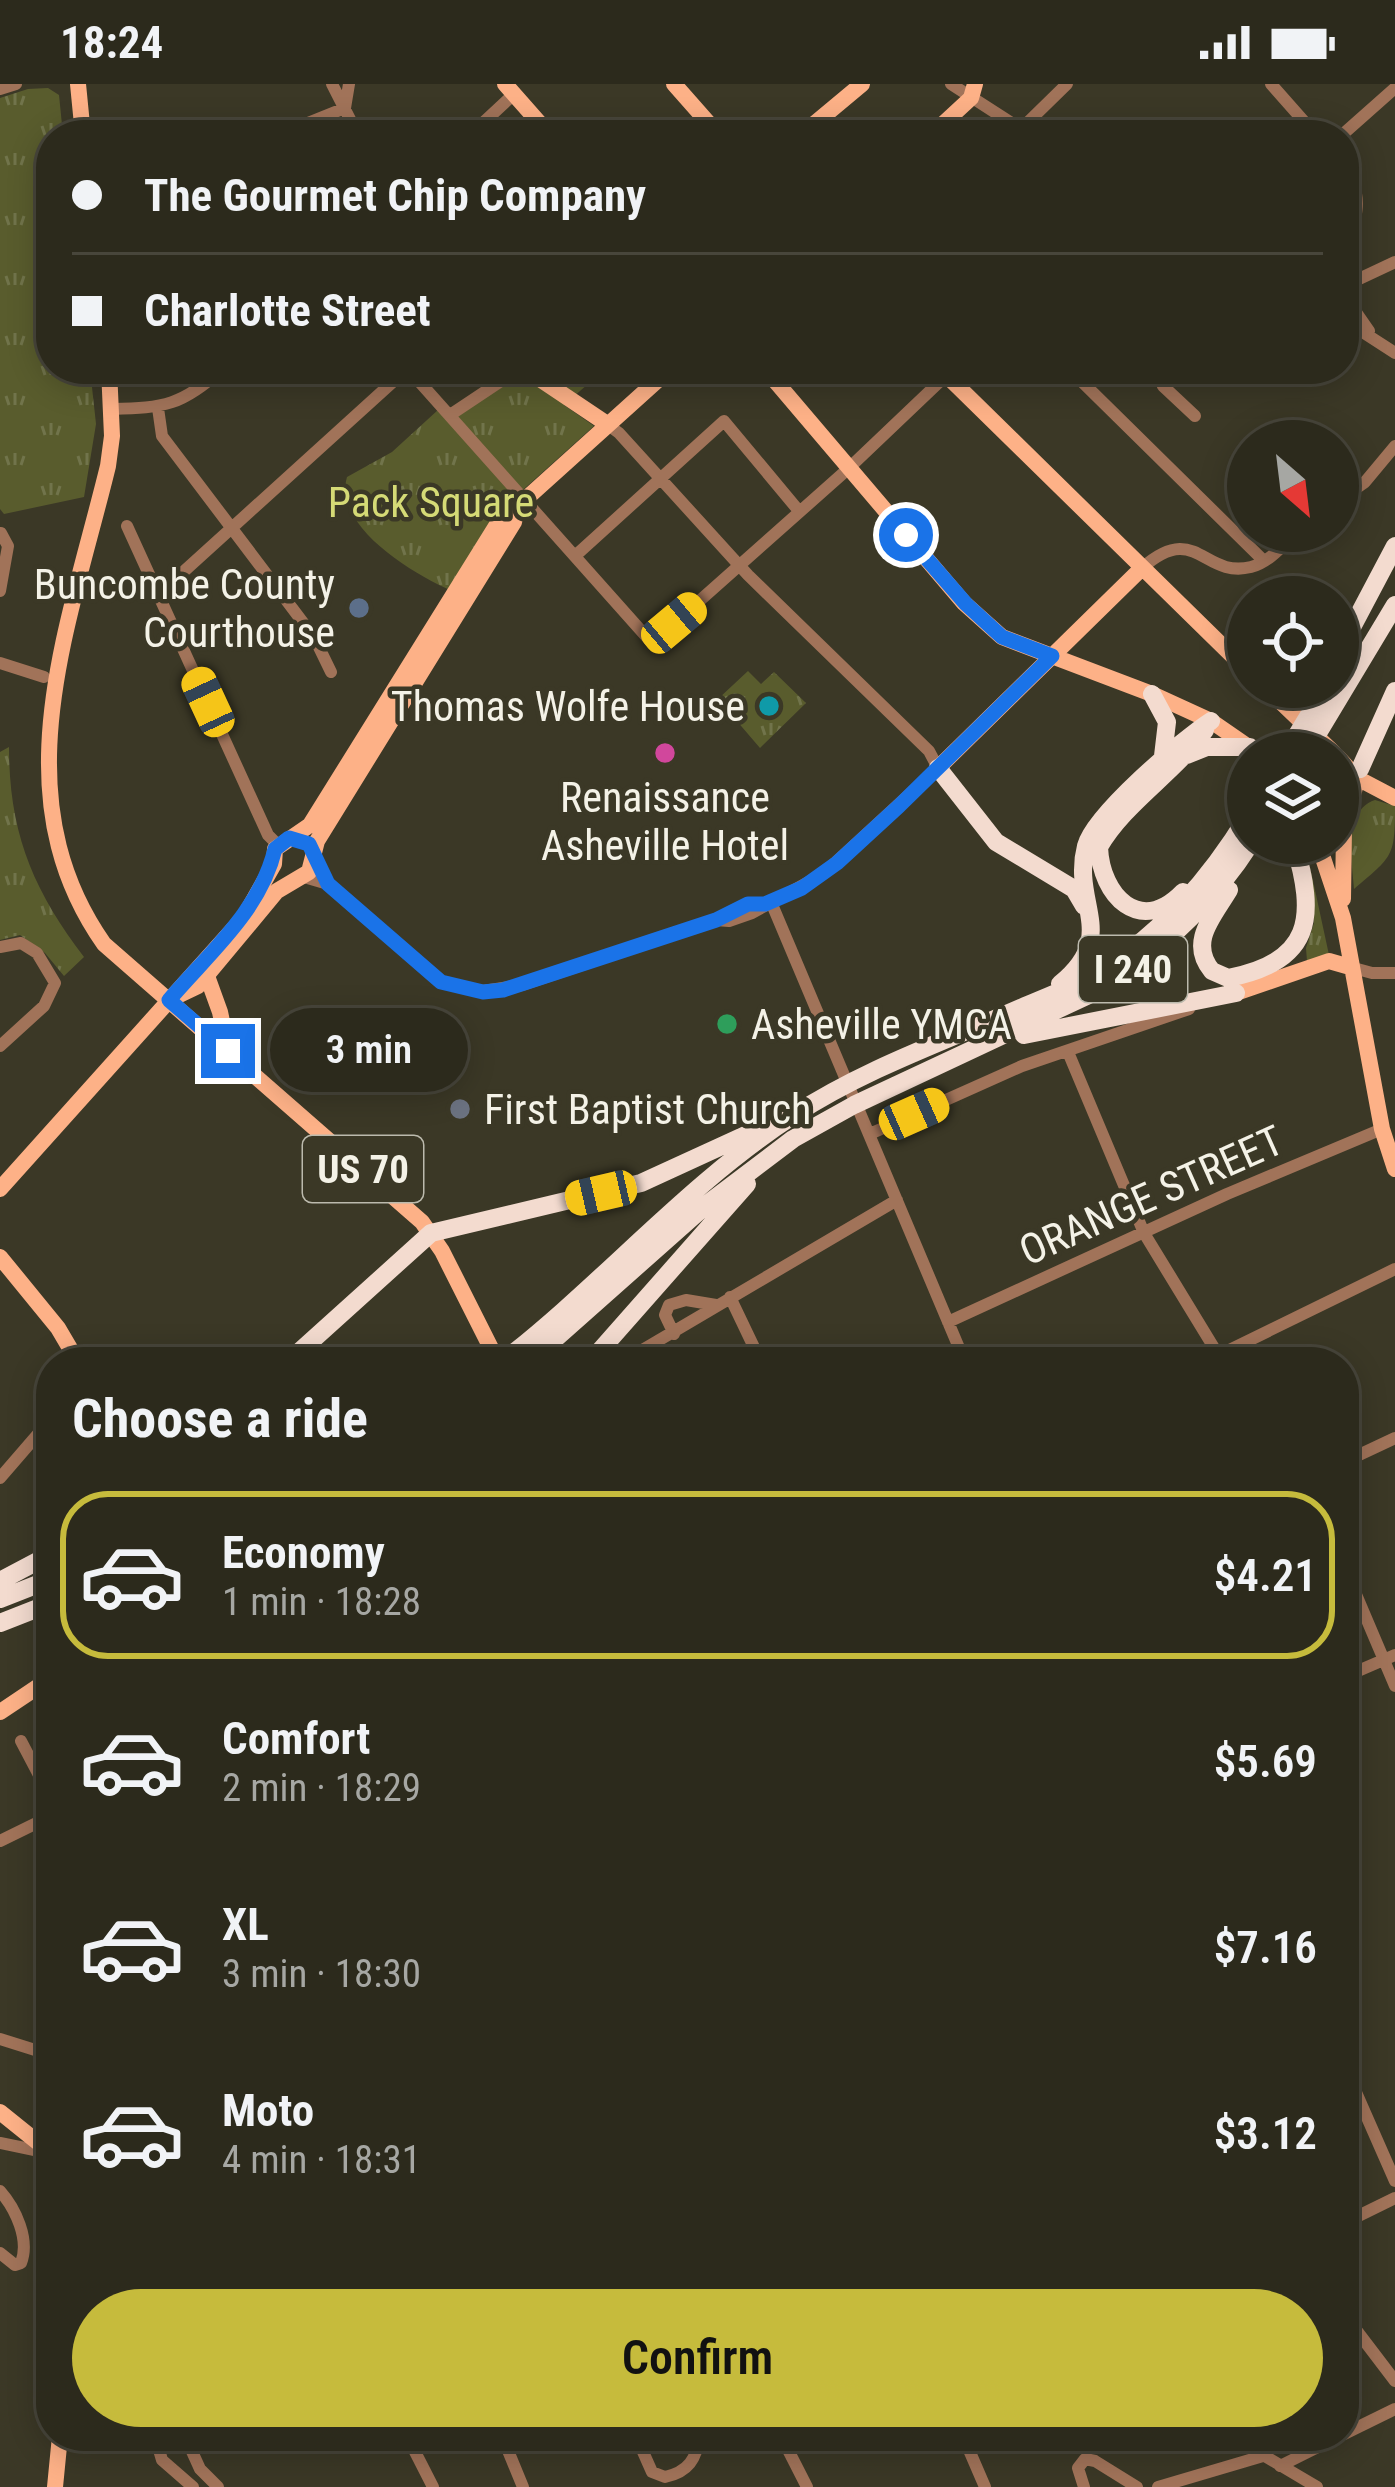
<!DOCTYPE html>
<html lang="en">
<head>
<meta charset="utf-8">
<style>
  :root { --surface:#2c2a1c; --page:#343225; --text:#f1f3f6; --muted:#a6a7a3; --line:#48463b; --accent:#c6bb3c }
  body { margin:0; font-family:"Roboto Condensed",sans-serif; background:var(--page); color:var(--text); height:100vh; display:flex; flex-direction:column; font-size:45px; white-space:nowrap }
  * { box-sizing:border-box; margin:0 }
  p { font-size:39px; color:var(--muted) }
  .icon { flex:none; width:66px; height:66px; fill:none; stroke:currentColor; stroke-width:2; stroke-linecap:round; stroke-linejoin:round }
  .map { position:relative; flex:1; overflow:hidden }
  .side { position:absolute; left:36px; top:1263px; width:1323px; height:1104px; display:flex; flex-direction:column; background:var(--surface); border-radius:48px; box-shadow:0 6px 30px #0003,0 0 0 3px var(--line) }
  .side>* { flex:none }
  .guide { position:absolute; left:36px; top:36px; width:1323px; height:264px; border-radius:48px; box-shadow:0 6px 30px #0003,0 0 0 3px var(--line); display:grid; align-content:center; height:264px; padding:0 36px; background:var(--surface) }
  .needle { width:78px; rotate:152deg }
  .tools { position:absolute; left:1227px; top:336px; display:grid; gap:24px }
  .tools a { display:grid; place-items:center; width:132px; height:132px; border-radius:50%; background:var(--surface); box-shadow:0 6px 30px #0003,0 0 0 3px var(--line); font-size:60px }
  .end { position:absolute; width:54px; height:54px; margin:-27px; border:15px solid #1a73e8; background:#fff; box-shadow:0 0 0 6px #fff }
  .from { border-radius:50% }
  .bubble { position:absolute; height:84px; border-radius:42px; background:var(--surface); box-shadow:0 6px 30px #0003,0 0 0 3px var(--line); font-size:39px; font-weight:600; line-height:84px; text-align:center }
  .car { position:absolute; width:36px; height:72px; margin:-36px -18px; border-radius:15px; box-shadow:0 0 9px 3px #0007; background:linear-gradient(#f5c518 24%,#345 0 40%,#f5c518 0 76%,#345 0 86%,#f5c518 0) }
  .guide b { display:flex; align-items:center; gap:42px; height:114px; font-size:45px }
  .guide b+b { border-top:3px solid var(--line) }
  .guide i { width:30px; height:30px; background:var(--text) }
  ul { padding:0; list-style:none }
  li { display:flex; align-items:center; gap:36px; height:168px; margin:0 24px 18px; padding:0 12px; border:6px solid transparent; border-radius:48px }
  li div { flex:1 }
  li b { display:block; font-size:45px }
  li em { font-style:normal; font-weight:600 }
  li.current { border-color:var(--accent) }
  li>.icon { width:108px; height:108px; stroke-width:1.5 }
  h2 { padding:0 36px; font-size:54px; line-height:144px }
  .cta { display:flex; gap:24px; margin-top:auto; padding:24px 36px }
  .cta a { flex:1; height:138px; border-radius:72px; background:var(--accent); color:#111; font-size:48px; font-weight:600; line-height:138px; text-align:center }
  .status { display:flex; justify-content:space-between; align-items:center; height:84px; padding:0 60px; background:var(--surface); direction:ltr }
  .status svg { height:33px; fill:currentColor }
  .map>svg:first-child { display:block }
</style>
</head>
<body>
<div class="status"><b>18:24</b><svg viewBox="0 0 49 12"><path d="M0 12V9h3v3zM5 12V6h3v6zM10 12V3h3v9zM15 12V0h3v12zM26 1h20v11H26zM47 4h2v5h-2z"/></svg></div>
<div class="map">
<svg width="1395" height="2403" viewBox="0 0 1395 2403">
  <defs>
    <pattern id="grass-tufts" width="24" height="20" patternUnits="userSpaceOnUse" patternTransform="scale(3)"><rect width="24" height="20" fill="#595c2d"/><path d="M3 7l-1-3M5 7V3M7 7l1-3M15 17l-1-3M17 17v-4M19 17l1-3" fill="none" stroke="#71744b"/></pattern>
  </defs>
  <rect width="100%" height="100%" fill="#3b3826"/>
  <!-- grass -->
  <path fill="url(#grass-tufts)" d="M48,4l11,7 4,40h-12v234h39l6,55 -12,73 -80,17 -4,-5v-411l28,-9z
    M531,285h74l-41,36 30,21 -98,88 -46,76c-38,-17 -117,-64 -103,-113l45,-25 46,-42 10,11z
    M748,587l13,13 13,-12 32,31 -46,45 -42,-49z
    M9,663c0,86 24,143 75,210l-20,19 -19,-23 -25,-18 -20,5v-188z
    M1375,716l20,6c0,51 -2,50 -41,83 -2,-28 -12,-78 21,-89z
    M1310,783l19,88 -22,6 -1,-13 8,-25z"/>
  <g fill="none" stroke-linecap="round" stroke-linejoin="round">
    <!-- minor -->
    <path stroke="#a17359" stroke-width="12" d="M332,0l26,51
      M951,0l79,51
      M1271,0l45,51
      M0,5l16,-5
      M1021,45l46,-45
      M278,51l67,-27 4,-24
      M470,51l44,-41
      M1342,51l53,-47
      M1344,84c25,30 7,62 0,97
      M1344,202l51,-24
      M1344,211l25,36
      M1344,236l51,33
      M408,285l244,274 197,-175 104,-99
      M1069,285l195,192
      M1175,285l-12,17 32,30
      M158,324l4,28 152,201 17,35
      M112,325c52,-1 71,-4 110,-40
      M450,331l69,-46
      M607,340l12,9 129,142 181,176 9,17 -115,106 -71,39 -23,8 -13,-1
      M1338,417l27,-19 30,-36
      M127,442l141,309 10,10
      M575,472l149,-135 75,90
      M1142,484c54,-48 61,11 109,-1 19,-5 33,-23 47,-36
      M0,507l8,-45 -7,-13
      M160,509l247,-224
      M0,579l44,14
      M304,793l24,7 113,98 42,9 39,-6 194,-65 32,-16h17
      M771,818l194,460
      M0,863l21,-4 16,10 18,30 -11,23 -44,40
      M1350,883l22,6h23
      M1068,968l76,181 75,123 10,6
      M872,1049l150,-67 167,-57
      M730,1213l31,65
      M948,1238l279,-128 155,-65
      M674,1250l-9,-19 4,-10 17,-5 30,5
      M622,1278l275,-162
      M1205,1278l190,-93
      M1344,1378l51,-24
      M0,1394l51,-59
      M1344,1482l51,120
      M1344,1593l51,-22
      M21,1657l30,57
      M0,1757l51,-25
      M0,1955l51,16
      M1344,1981l51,116
      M0,2059l44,9
      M0,2107c16,18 30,49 21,72l-6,2 -15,-12
      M1344,2139l51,-25
      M1344,2230l51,67
      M1344,2350l51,-25
      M155,2352l7,24 31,27
      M185,2352l15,33 18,18
      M407,2352l26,51
      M502,2352l21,51
      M636,2352l16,36 13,5c23,-5 32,-18 34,-41
      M781,2352l26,51
      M963,2352l22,51
      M1231,2352l86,51
      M1280,2382l60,-30
      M1084,2403l-6,-19 7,-9 10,2 42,26
      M1158,2403l105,-31"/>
    <!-- major -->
    <path stroke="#fdb187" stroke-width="16" d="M78,0l5,51
      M505,0l45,51
      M674,0l45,51
      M801,51l61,-51
      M931,51l40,-37 4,-14
      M109,285l3,67 -4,30c-40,164 -108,330 -4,478l318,278 20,29 56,111
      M525,285l82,55
      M765,285l199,234 38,34 150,57 59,27 42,29
      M940,285l308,302
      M1265,603l69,66
      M1338,673l19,21 38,20
      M938,684l204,-200
      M1318,759l25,75 39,211 13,40
      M1343,815l1,-71 16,-59
      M207,892l13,36 8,38
      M1236,909l93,-32 21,6
      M175,913l23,-11 79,-95 32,-19 8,-31 197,-319 4,-16
      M0,1105l244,-272 30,-53 1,-15 35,-24 193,-310 15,-9 152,-137
      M0,1173l58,71 20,34
      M0,1628l39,-26 12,-15
      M0,2028l51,41
      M55,2403l5,-51"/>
    <!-- highway -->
    <path stroke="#f3dbcf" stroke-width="18" d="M1348,568l1,-19 46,-87
      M1152,610l15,28 -4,34
      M1286,669l40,-66
      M1306,669l89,-148
      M1187,671l20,-8h43
      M938,684l58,74 78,47 10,17
      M1360,685l35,-78
      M1229,806c-16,27 -41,52 -17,81l16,7c84,-16 89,-60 66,-135
      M1183,808c-43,44 -82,4 -84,-45 26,-45 76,-74 106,-117
      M1060,900c60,-49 11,-80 26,-138 8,-31 97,-107 125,-125
      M1024,951l212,-42
      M288,1278l143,-129 210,-50 120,-55
      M502,1278c101,-78 184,-177 292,-247 70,-46 154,-75 231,-109 24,-10 51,-20 74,-34 64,-40 110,-92 149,-156
      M529,1278l177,-157 87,-66 61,-34 256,-120c56,-39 104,-84 141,-142
      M590,1278l157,-178
      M0,1497l51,-27
      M0,1515l51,-20
      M0,1539l51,-20"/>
  </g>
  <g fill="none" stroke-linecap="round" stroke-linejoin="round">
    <!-- route -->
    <path stroke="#1a73e8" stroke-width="15" d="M228,967l-59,-51c41,-48 91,-89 106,-151l14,-11 20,6 19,40 113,98 42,10 20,-2 213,-70 32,-16h17l37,-16 35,-25 62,-57 153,-150 -50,-19 -36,-33 -60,-69"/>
  </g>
  <!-- markers -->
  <circle fill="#5c6f8a" stroke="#3b3826" stroke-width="4.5" cx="359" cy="524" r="12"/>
  <circle fill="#0f9aa8" stroke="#3b3826" stroke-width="4.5" cx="769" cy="622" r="12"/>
  <circle fill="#d1479c" stroke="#3b3826" stroke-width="4.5" cx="665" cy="669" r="12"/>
  <circle fill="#2e9e5b" stroke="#3b3826" stroke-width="4.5" cx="727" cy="940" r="12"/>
  <circle fill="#6b7280" stroke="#3b3826" stroke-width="4.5" cx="460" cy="1025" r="12"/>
  <g text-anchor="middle" stroke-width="9" stroke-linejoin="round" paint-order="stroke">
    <!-- shield labels -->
    <g fill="#3b3826" stroke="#bcbaad" stroke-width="3">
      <rect x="1079" y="852" width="108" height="66" rx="9"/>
      <rect x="303" y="1052" width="120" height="66" rx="9"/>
    </g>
    <g font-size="39" font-weight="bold" fill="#f4f2e7">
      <text x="1133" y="899">I 240</text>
      <text x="363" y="1099">US 70</text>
    </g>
    <!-- park labels -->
    <g font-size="42" fill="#d5da76" stroke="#3b3826">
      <text x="431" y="433">Pack Square</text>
    </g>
    <!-- poi labels -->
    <g font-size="42" fill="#f4f2e7" stroke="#3b3826" text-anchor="end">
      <text x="335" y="515">Buncombe County<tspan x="335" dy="48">Courthouse</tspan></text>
      <text x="745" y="637">Thomas Wolfe House</text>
      <text x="665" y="728" text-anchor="middle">Renaissance<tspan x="665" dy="48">Asheville Hotel</tspan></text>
      <text x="751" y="955" text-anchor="start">Asheville YMCA</text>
      <text x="484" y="1040" text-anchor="start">First Baptist Church</text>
    </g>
    <!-- street labels -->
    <g font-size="42" fill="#f4f2e7" stroke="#3b3826">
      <text transform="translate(1151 1111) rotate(-24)" y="15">ORANGE STREET</text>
    </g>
  </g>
</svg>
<div class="tools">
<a><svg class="needle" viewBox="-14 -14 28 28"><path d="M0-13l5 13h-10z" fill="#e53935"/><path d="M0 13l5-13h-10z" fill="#a6a7a3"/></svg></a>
<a><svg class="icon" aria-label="locate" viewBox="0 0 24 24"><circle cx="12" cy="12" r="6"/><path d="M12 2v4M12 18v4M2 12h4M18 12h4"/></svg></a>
<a><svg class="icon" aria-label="layers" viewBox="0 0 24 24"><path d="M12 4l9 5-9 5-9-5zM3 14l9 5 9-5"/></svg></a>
</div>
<i class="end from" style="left:906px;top:451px"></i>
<i class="end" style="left:228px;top:967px"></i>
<div class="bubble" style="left:270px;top:924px;width:198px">3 min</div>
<i class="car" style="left:674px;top:539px;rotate:50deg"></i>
<i class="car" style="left:208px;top:618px;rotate:335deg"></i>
<i class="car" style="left:914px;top:1030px;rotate:66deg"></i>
<i class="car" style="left:601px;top:1109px;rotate:257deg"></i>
<div class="guide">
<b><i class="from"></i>The Gourmet Chip Company</b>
<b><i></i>Charlotte Street</b>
</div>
<section class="side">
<h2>Choose a ride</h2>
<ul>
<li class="current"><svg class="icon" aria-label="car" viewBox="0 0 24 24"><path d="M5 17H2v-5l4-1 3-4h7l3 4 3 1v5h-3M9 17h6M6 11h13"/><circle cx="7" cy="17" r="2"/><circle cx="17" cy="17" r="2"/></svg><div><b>Economy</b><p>1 min · 18:28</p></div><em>$4.21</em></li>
<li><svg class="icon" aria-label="car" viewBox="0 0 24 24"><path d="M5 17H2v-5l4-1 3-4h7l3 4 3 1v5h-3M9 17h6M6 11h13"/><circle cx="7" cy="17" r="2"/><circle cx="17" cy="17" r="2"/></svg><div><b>Comfort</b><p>2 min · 18:29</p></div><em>$5.69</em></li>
<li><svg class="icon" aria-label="car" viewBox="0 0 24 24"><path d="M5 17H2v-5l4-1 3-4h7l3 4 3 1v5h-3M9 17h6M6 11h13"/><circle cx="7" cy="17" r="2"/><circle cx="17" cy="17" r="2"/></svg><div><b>XL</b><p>3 min · 18:30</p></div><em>$7.16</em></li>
<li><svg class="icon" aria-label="car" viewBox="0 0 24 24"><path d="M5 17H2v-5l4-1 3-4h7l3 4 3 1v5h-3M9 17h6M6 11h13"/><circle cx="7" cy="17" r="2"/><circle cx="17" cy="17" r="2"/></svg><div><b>Moto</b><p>4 min · 18:31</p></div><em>$3.12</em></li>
</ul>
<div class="cta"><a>Confirm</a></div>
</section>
</div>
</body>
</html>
